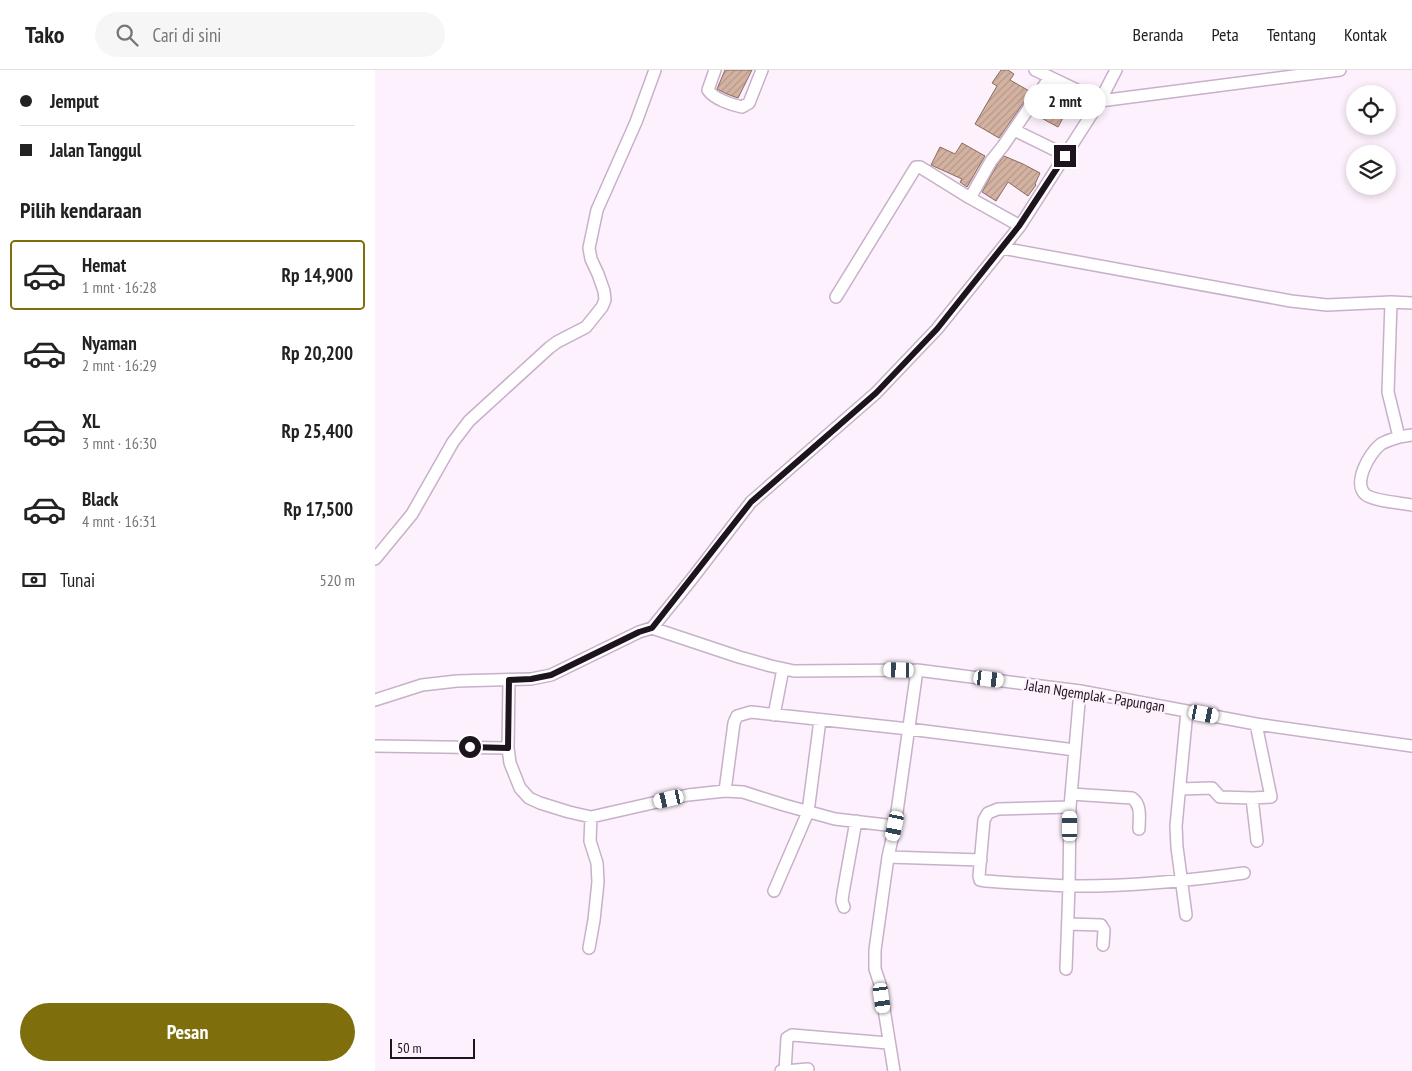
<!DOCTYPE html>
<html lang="id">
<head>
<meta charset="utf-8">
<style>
  :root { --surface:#fff; --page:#f6f6f6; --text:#222; --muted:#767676; --line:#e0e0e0; --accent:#7f6f0c }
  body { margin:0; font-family:"PT Sans Narrow",sans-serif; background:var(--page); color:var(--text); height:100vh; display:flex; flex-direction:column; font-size:19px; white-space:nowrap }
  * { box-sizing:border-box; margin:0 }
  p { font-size:16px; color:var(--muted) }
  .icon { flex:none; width:28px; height:28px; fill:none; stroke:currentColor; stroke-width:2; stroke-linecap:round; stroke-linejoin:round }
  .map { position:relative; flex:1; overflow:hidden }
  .side { display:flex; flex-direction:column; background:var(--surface); width:375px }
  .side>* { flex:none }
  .banner { display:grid; align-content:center; height:110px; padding:0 20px; background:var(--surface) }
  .controls { position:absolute; left:971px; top:15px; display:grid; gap:10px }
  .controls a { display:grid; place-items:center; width:50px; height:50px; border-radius:50%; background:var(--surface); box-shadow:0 2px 8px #0003; font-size:25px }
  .scale { position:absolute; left:15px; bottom:12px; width:85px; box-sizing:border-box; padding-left:5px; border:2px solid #1d141d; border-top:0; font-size:14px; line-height:18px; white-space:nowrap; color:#1d141d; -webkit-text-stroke:4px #fcf1fc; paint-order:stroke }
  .end { position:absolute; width:22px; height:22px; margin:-11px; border:6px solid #1d141d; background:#fff; box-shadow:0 0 0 2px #fff }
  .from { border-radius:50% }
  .bubble { position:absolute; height:35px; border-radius:18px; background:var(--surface); box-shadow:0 2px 8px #0003; font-size:16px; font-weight:800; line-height:35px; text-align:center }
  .car { position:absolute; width:15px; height:30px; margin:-15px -8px; border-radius:6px; box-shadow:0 0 4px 1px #0007; background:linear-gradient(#fff 24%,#345 0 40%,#fff 0 76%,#345 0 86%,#fff 0) }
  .banner b { display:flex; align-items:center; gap:18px; height:48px; font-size:19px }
  .banner b+b { border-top:1px solid var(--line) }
  .banner i { width:12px; height:12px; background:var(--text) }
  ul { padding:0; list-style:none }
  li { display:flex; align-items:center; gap:15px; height:70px; margin:0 10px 8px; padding:0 10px; border:2px solid transparent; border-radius:5px }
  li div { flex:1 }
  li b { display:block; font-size:19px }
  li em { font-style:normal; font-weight:800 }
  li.on { border-color:var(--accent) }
  li>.icon { width:45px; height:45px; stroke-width:1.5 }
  h2 { padding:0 20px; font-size:22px; line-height:60px }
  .pay { display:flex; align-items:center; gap:12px; height:55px; padding:0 20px; font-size:19px }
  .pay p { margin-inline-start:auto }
  .primary-button { display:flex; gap:10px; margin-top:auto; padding:10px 20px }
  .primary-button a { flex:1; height:58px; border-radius:30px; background:var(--accent); color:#fff; font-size:20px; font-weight:800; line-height:58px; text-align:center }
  header { display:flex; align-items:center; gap:30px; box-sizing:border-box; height:70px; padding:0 25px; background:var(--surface); border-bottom:1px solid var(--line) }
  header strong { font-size:24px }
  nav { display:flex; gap:28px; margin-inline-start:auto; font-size:18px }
  .search { width:350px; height:45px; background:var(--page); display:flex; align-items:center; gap:12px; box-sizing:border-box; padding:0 18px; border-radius:28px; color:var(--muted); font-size:19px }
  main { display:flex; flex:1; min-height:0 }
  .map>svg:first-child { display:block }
</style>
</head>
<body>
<header>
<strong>Tako</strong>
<div class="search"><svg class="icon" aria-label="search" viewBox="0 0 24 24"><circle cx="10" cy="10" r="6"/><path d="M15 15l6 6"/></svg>Cari di sini</div>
<nav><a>Beranda</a><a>Peta</a><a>Tentang</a><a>Kontak</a></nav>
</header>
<main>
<section class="side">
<div class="banner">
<b><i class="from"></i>Jemput</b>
<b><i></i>Jalan Tanggul</b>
</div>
<h2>Pilih kendaraan</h2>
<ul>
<li class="on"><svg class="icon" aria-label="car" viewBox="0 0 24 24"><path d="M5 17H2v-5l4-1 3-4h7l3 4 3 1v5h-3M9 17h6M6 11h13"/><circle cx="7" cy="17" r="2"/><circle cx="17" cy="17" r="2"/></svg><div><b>Hemat</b><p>1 mnt · 16:28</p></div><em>Rp 14,900</em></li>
<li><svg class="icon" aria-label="car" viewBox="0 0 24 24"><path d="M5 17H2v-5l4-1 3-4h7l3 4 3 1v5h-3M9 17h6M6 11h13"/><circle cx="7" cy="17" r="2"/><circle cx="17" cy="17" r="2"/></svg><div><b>Nyaman</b><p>2 mnt · 16:29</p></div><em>Rp 20,200</em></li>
<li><svg class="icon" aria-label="car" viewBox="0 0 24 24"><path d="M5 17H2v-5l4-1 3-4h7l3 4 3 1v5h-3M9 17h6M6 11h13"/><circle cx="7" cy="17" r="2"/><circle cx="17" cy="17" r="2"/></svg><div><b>XL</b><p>3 mnt · 16:30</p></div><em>Rp 25,400</em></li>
<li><svg class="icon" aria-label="car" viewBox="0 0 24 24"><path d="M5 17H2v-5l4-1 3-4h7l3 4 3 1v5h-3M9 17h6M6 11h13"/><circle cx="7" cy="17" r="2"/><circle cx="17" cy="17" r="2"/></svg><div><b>Black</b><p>4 mnt · 16:31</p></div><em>Rp 17,500</em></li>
</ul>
<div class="pay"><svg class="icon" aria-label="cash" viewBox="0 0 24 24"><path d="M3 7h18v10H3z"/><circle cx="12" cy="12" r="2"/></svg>Tunai<p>520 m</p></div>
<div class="primary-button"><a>Pesan</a></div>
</section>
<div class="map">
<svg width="1037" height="1001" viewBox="0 0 1037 1001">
  <defs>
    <pattern id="building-hatch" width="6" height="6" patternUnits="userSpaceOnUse" patternTransform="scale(1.25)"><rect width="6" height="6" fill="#d3b2a1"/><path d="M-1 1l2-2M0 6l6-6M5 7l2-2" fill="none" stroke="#b5988a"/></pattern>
  </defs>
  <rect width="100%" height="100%" fill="#fcf1fc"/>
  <!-- building -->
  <path fill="url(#building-hatch)" stroke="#8a6c5c" d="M350,0h27l-14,28 -11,-4 -10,-5z
    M626,0h7l6,4 -4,6 21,12 -32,46 -24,-14 22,-38 -5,-3z
    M670,27l23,12 -10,18 -24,-13z
    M587,73l23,13 -18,31 -7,-5 2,-3 -31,-14 9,-18 15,7z
    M629,86l19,8 17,9 -5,11 1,1 -8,11 -20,-14 -12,19 -14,-9 15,-27z"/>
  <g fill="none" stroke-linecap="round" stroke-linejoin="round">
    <defs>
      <path id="minor" d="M340,0l-7,20c6,9 24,15 34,17l7,-4 13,-33
        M660,0l65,31 240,-31
        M639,60l51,25
        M595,128l21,-37 12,-15 47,-69
        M627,178l289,53 36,4 64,-3 21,1
        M461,227l80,-130h4l50,31 50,28
        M1016,232l-3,90 11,45c-6,2 -13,4 -18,7 -12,9 -29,40 -15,51 8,6 36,8 46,10
        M1024,367l13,-2
        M0,489l37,-45 41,-72 16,-21 80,-73 8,-6 29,-15 16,-20 3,-7 -1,-9 -6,-17 -7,-15 -2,-11 8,-38 39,-88 19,-52
        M277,558l39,-48 60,-78 125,-109 61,-64 83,-103 80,-125 16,-31
        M134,610l-1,68 2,15 10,25 9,10 11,5 29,9 22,5 97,-22 37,-4 18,1 41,13 51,14 60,7
        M0,630l47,-15 35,-4 74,-2 20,-4 88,-43 13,-4 87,29 32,9 23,5 123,-1 163,21 176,33 156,22
        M399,645l9,-46
        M881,654l15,73 -19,1 5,43
        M0,676l133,2
        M805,719l32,-1 8,9 32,1
        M350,721l9,-68 3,-7 14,-4 158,17 166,21
        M696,724l61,4c10,7 7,20 7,31
        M695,737l-72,2 -10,4 -4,7 -5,56 1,4 6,1c28,2 56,4 83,5 59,1 117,-5 175,-13
        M513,787l93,3
        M399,821l34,-79 12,-92
        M469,837l-2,-6 1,-8 13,-72
        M811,845l-9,-68 -1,-21 11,-115
        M693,854l33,1 3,5 -1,15
        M214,878l5,-28 4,-38 -1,-19 -7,-22 1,-24
        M691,899l3,-83 1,-79 10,-116
        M406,1001h4l2,-33 5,-3 96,8
        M410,1001l23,-2
        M519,1001l-14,-87 -5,-15v-19l13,-93 7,-31 22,-156"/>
    </defs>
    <!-- minor casing -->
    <use href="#minor" stroke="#c8b0ca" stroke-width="14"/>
    <!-- minor -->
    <use href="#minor" stroke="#fff" stroke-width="11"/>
  </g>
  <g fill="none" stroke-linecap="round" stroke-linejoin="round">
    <!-- route -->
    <path stroke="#1d141d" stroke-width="6" d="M95,677l38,1 1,-68 22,-1 20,-4 88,-43 13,-4 99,-126 125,-109 61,-64 82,-103 46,-70"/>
  </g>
  <g text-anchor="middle" stroke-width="4.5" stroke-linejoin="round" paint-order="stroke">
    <!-- street labels -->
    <g font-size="15" fill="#1d141d" stroke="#fcf1fc">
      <text transform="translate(720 626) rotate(9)" y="5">Jalan Ngemplak - Papungan</text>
    </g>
  </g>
</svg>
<div class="controls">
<a><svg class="icon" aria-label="locate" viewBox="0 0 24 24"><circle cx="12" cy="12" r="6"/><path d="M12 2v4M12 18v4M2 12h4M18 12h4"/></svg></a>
<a><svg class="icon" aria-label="layers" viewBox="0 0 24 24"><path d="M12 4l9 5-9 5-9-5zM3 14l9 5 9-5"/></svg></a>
</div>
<div class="scale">50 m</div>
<i class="end from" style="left:95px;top:677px"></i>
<i class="end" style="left:690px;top:86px"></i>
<div class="bubble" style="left:649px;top:14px;width:82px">2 mnt</div>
<i class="car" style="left:524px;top:600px;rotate:271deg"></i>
<i class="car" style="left:614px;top:609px;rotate:97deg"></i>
<i class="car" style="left:829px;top:644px;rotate:101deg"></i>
<i class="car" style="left:294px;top:729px;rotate:257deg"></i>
<i class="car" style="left:520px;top:756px;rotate:192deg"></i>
<i class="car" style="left:695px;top:756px;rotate:0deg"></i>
<i class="car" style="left:507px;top:928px;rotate:172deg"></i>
</div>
</main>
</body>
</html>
